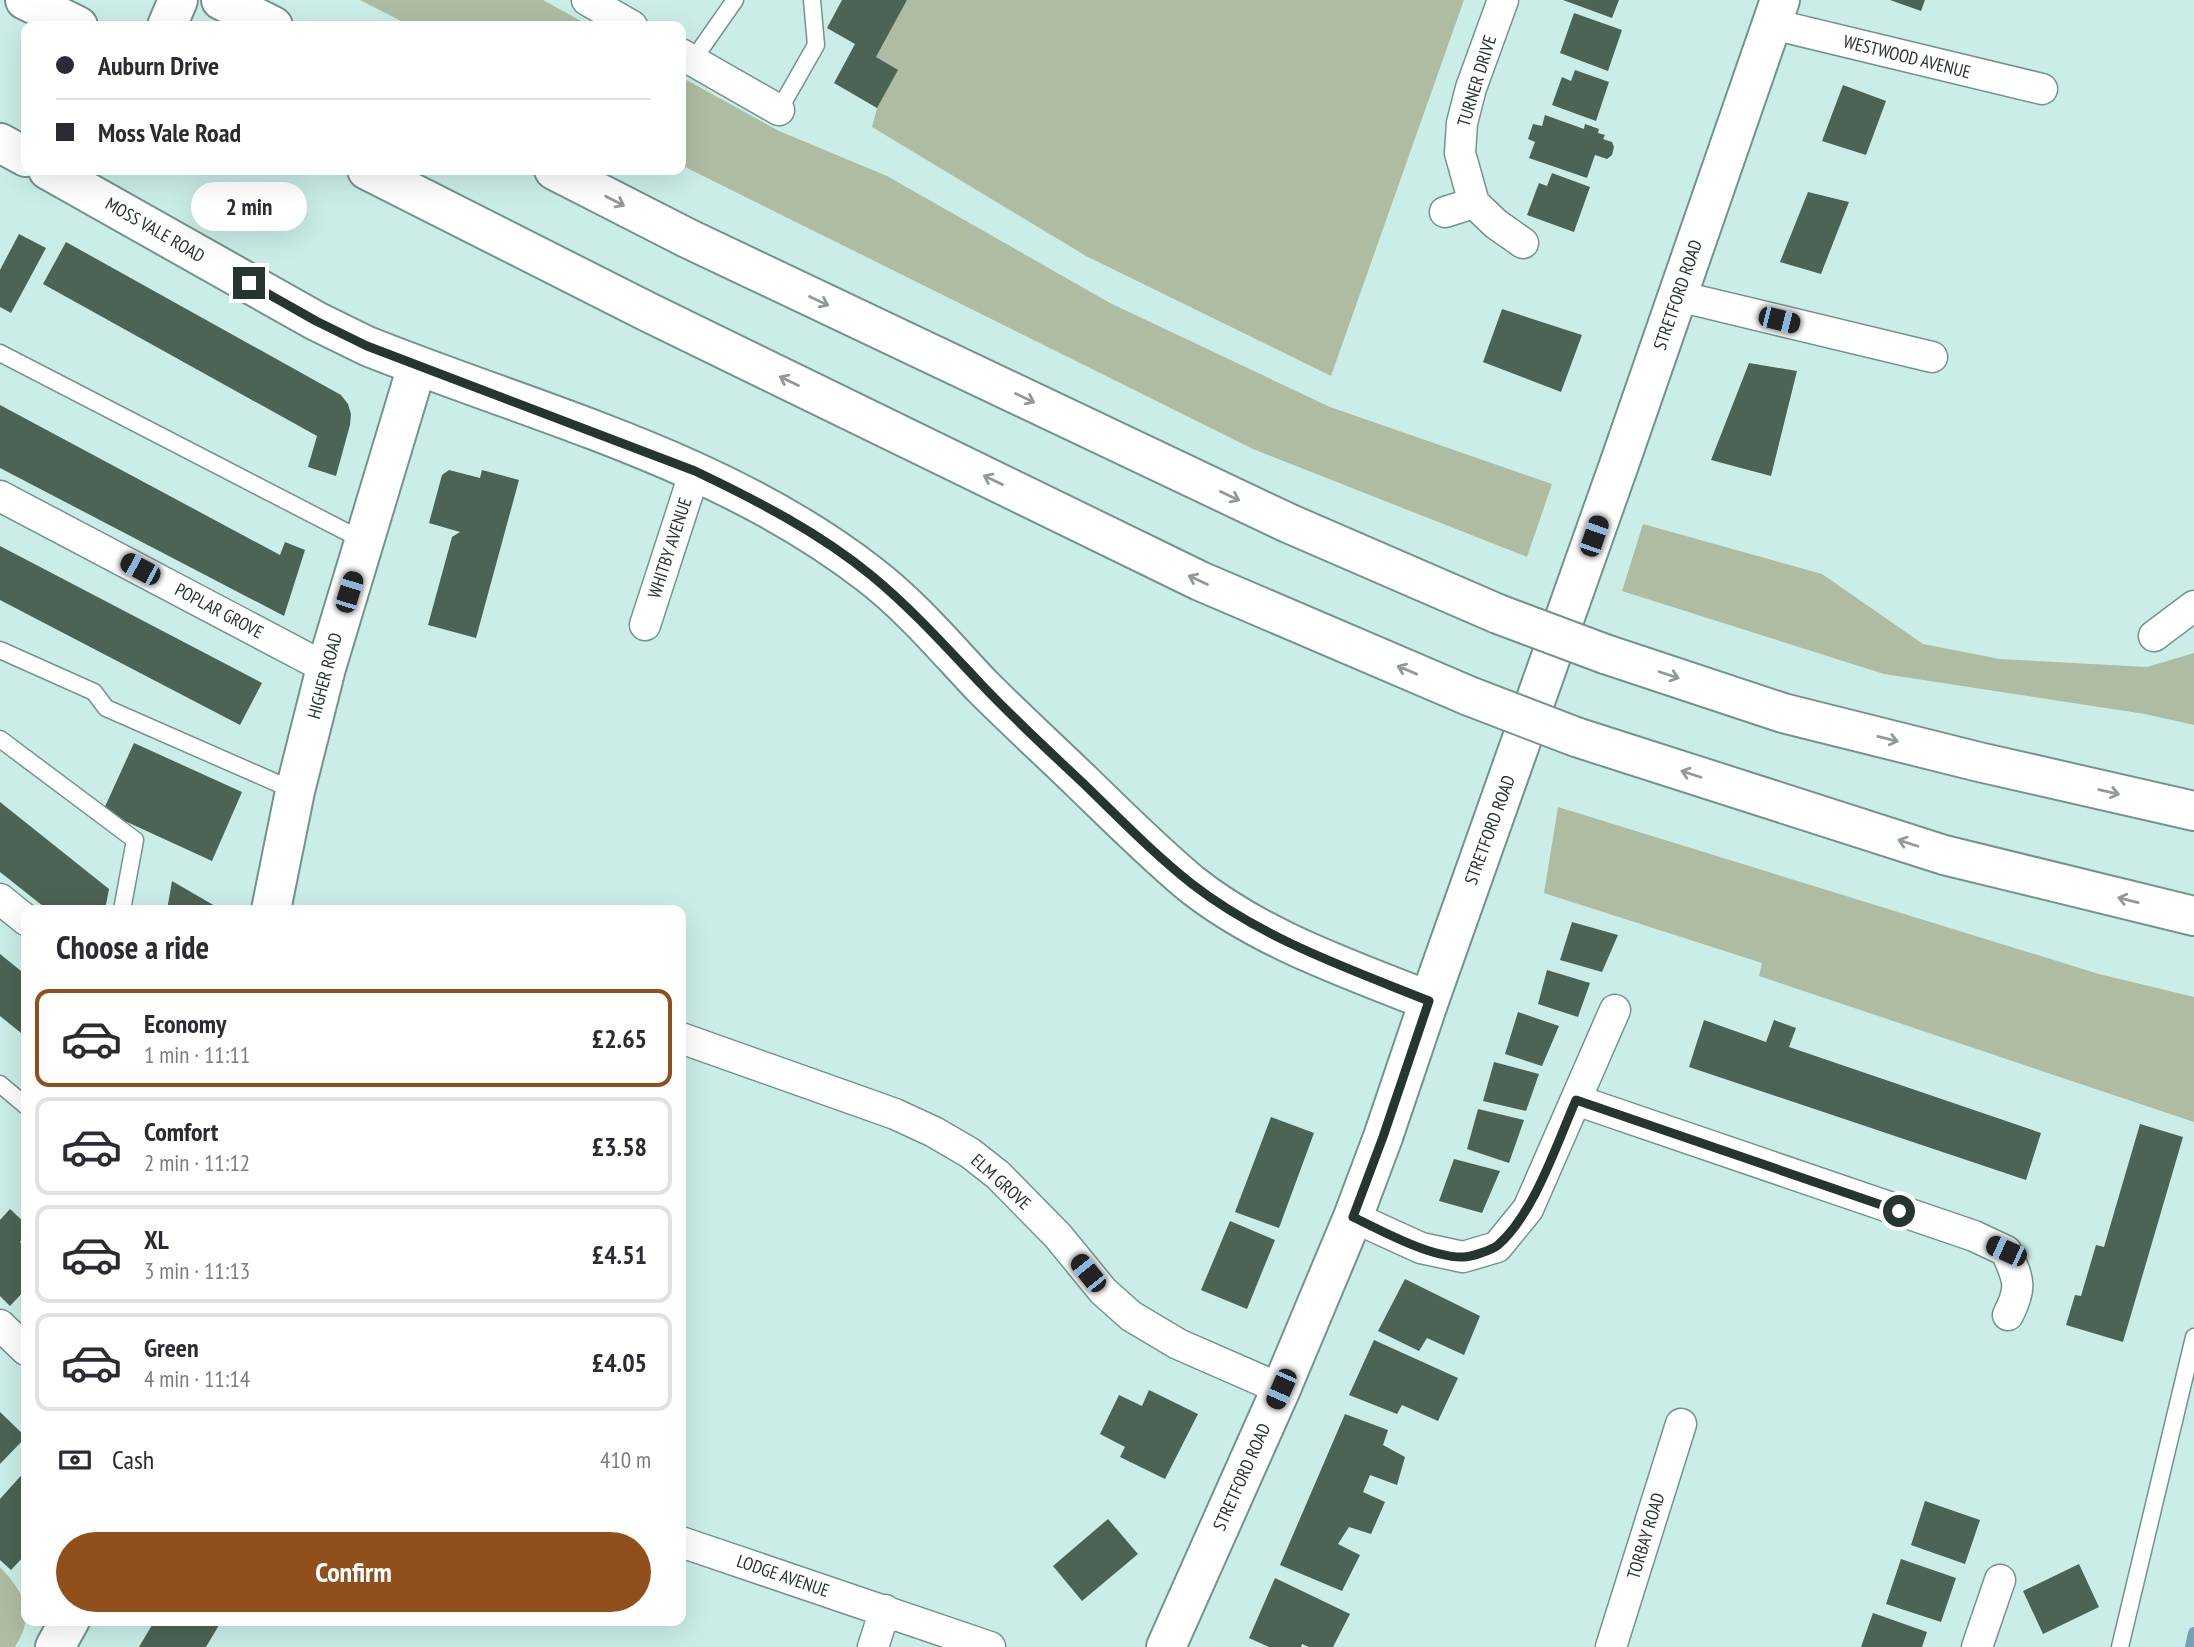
<!DOCTYPE html>
<html lang="en">
<head>
<meta charset="utf-8">
<style>
  :root { --surface:#fff; --page:#f2f2f3; --text:#2b2b33; --muted:#7c7c81; --line:#e1e1e2; --accent:#91501b }
  body { margin:0; font-family:"PT Sans Narrow",sans-serif; background:var(--page); color:var(--text); height:100vh; display:flex; flex-direction:column; font-size:26px; white-space:nowrap }
  * { box-sizing:border-box; margin:0 }
  p { font-size:23px; color:var(--muted) }
  .icon { flex:none; width:38px; height:38px; fill:none; stroke:currentColor; stroke-width:2; stroke-linecap:round; stroke-linejoin:round }
  .map { position:relative; flex:1; overflow:hidden }
  .panel { position:absolute; left:21px; top:905px; width:665px; height:721px; display:flex; flex-direction:column; background:var(--surface); border-radius:14px; box-shadow:0 7px 28px #0002 }
  .panel>* { flex:none }
  .banner { position:absolute; left:21px; top:21px; width:665px; height:154px; border-radius:14px; box-shadow:0 7px 28px #0002; display:grid; align-content:center; height:154px; padding:0 35px; background:var(--surface) }
  .end { position:absolute; width:32px; height:32px; margin:-16px; border:9px solid #263532; background:#fff; box-shadow:0 0 0 4px #fff }
  .from { border-radius:50% }
  .bubble { position:absolute; height:49px; border-radius:24px; background:var(--surface); box-shadow:0 7px 28px #0002; font-size:23px; font-weight:700; line-height:49px; text-align:center }
  .car { position:absolute; width:21px; height:42px; margin:-21px -10px; border-radius:9px; box-shadow:0 0 5px 2px #0007; background:linear-gradient(#222 24%,#8ab4d8 0 40%,#222 0 76%,#8ab4d8 0 86%,#222 0) }
  .banner b { display:flex; align-items:center; gap:24px; height:66px; font-size:26px }
  .banner b+b { border-top:2px solid var(--line) }
  .banner i { width:18px; height:18px; background:var(--text) }
  ul { padding:0; list-style:none }
  li { display:flex; align-items:center; gap:21px; height:98px; margin:0 14px 10px; padding:0 21px; border:4px solid var(--line); border-radius:14px }
  li div { flex:1 }
  li b { display:block; font-size:26px }
  li em { font-style:normal; font-weight:700 }
  li.current { border-color:var(--accent) }
  li>.icon { width:63px; height:63px; stroke-width:1.5 }
  h2 { padding:0 35px; font-size:32px; line-height:84px }
  .pay { display:flex; align-items:center; gap:18px; height:77px; padding:0 35px; font-size:26px }
  .pay p { margin-inline-start:auto }
  .cta { display:flex; gap:14px; margin-top:auto; padding:14px 35px }
  .cta a { flex:1; height:80px; border-radius:42px; background:var(--accent); color:#fff; font-size:28px; font-weight:700; line-height:80px; text-align:center }
  .map>svg:first-child { display:block }
</style>
</head>
<body>
<div class="map">
<svg width="2194" height="1647" viewBox="0 0 2194 1647">
  <rect width="100%" height="100%" fill="#caeee7"/>
  <!-- green -->
  <path fill="#aebda2" d="M360,0h183l47,26h-179z
    M907,0h557l-133,376 -245,-120 -214,-129 5,-19 -1,-51z
    M681,77l98,54 108,45 223,127 220,104 222,77 -25,73 -274,-108 -572,-284z
    M1643,524l179,50 101,70 77,15 147,8 47,-14v72l-49,-11 -261,-40 -262,-83z
    M1558,807l541,167 95,23v125l-435,-146 3,-13 -218,-70z
    M0,1567c24,25 36,47 15,80h-15z"/>
  <g fill="none" stroke-linecap="round" stroke-linejoin="round">
    <!-- stream -->
    <path stroke="#779fb5" stroke-width="12" d="M2191,1647l3,-14"/>
  </g>
  <!-- building -->
  <path fill="#4b6455" d="M842,0h65l-31,57 22,13 -21,38 -43,-25 21,-39 -28,-16z
    M1563,0h56l-7,18z
    M1890,0h35l-4,11z
    M1574,13l48,17 -14,41 -48,-18z
    M1575,70l34,12 -13,39 -44,-16 10,-28 9,4z
    M1843,85l43,16 -20,54 -44,-14z
    M1545,115l39,14 1,-5 14,5 -1,4 7,2 -2,4 9,3 2,5 -2,8 -5,4 -12,-4 -8,23 -58,-20 6,-16 -7,-3 5,-15 9,2z
    M1552,173l38,14 -16,45 -47,-17 12,-32 8,3z
    M1808,192l41,10 -28,72 -41,-12z
    M19,234l27,14 -35,65 -11,-6v-37z
    M66,242l275,153 7,9 3,10 -1,11 -14,51 -28,-9 9,-31 -274,-152z
    M1502,309l80,26 -21,57 -78,-30z
    M1749,363l48,8 -26,105 -60,-16z
    M0,405l280,150 5,-13 20,8 -21,66 -284,-148z
    M449,470l31,8 2,-8 37,10 -43,158 -48,-13 24,-88 8,-5 -31,-9 13,-48z
    M0,546l262,137 -22,42 -240,-125z
    M134,743l108,49 -30,69 -109,-50z
    M0,802l109,87 -4,21h-57l-48,-38z
    M172,881l50,29h-55z
    M1572,922l46,13 -16,37 -42,-12z
    M0,954l26,21v62l-26,-21z
    M1547,970l43,13 -12,34 -40,-13z
    M1518,1012l41,14 -17,40 -37,-12z
    M1704,1020l62,22 8,-22 22,8 -7,19 252,86 -15,47 -337,-113z
    M1494,1062l45,12 -13,37 -43,-10z
    M1478,1109l46,11 -15,43 -42,-14z
    M1271,1117l43,16 -35,95 -44,-16z
    M2140,1124l43,13 -60,205 -57,-17 9,-30 6,1 15,-51 8,2z
    M1454,1159l46,12 -18,42 -43,-12z
    M10,1209l16,15v11l-6,7 6,6v41l-16,17 -10,-10v-76z
    M1230,1221l45,19 -28,69 -46,-19z
    M1405,1279l75,37 -16,39 -37,-17 -8,13 -41,-20z
    M1374,1340l84,38 -20,43 -36,-16 -5,9 -48,-19z
    M1149,1390l49,24 -33,65 -45,-22 5,-10 -25,-13 19,-39 23,11z
    M0,1412l26,25 -26,27z
    M1345,1414l43,16 -5,15 22,12 -8,28 -27,-10 -7,17 22,10 -14,32 -22,-7 -11,17 22,11 -18,36 -62,-26z
    M26,1470v60l-5,6 5,5v13l-15,16 -11,-10v-61z
    M1925,1501l55,19 -15,44 -54,-19z
    M1108,1519l30,35 -56,47 -29,-35z
    M1901,1559l55,19 -15,44 -55,-18z
    M2079,1564l20,43 -56,27 -20,-43z
    M1275,1578l75,36 -17,33h-24l-7,-3 -1,3h-32l-20,-9z
    M1873,1613l54,19 -5,15h-61z
    M155,1620h67l-16,27h-67z"/>
  <g fill="none" stroke-linecap="round" stroke-linejoin="round">
    <defs>
      <path id="lane" d="M693,60l42,-60
        M779,110l37,-65 -4,-45
        M0,353l364,188
        M0,650l94,42 12,16 189,83
        M0,739l135,101 -13,70
        M0,1084l26,22
        M2120,1647l74,-310"/>
      <path id="street" d="M587,0l45,26
        M1503,0l-32,88 -9,35 -2,30 14,50 22,21 27,19
        M1772,24l270,65
        M681,54l98,56
        M1445,212l29,-9
        M1678,296l254,61
        M0,496l326,172
        M645,625l50,-154
        M2154,636l40,-30
        M0,899l26,21
        M681,1038l214,76 39,18 36,21 28,22 60,61 45,55 28,25 47,28 103,45
        M1576,1100l398,136 32,15c12,28 17,35 2,64
        M1353,1217l68,31 42,9 34,-10 31,-38 87,-199
        M0,1325l26,25
        M681,1542l309,105
        M873,1647l12,-37
        M1611,1647l70,-223
        M1977,1647l23,-67"/>
      <path id="secondary" d="M167,26l11,-26
        M0,143l26,14
        M48,170l268,151 51,25c170,68 355,114 502,228 42,32 77,74 113,112 33,33 68,65 101,97 35,34 70,69 107,100 70,56 157,85 239,118
        M271,910l24,-119 31,-123 91,-302
        M55,1647l15,-27
        M1166,1647l115,-258 72,-172 30,-80 46,-136 192,-542 159,-459"/>
      <path id="highway" d="M25,0l53,26
        M221,0l52,26
        M367,170l281,142 552,269 269,115
        M554,170l133,68 601,285 210,91
        M1605,654l178,59 196,49 215,49
        M1576,737l368,118 250,61"/>
    </defs>
    <!-- lane casing -->
    <use href="#lane" stroke="#72948d" stroke-width="19"/>
    <!-- street casing -->
    <use href="#street" stroke="#72948d" stroke-width="33"/>
    <!-- secondary casing -->
    <use href="#secondary" stroke="#72948d" stroke-width="42"/>
    <!-- highway casing -->
    <use href="#highway" stroke="#72948d" stroke-width="42"/>
    <!-- lane -->
    <use href="#lane" stroke="#fff" stroke-width="16"/>
    <!-- street -->
    <use href="#street" stroke="#fff" stroke-width="30"/>
    <!-- secondary -->
    <use href="#secondary" stroke="#fff" stroke-width="38"/>
    <!-- highway -->
    <use href="#highway" stroke="#fff" stroke-width="38"/>
    <defs>
      <path id="highway-bridge" d="M1498,614l107,40
        M1469,696l107,41"/>
    </defs>
    <!-- highway-bridge casing -->
    <use href="#highway-bridge" stroke="#72948d" stroke-width="42" stroke-linecap="butt"/>
    <!-- highway-bridge -->
    <use href="#highway-bridge" stroke="#fff" stroke-width="38"/>
  </g>
  <!-- one-way arrows -->
  <defs><path id="oneway-shaft" d="M-6 0H5M1.5-3L5.5 0L1.5 3" fill="none" stroke-width="1.6" stroke-linecap="round" stroke-linejoin="round" transform="scale(1.75)"/></defs>
  <g stroke="#929a98">
    <use href="#oneway-shaft" transform="translate(615 201) rotate(27)"/>
    <use href="#oneway-shaft" transform="translate(819 301) rotate(25)"/>
    <use href="#oneway-shaft" transform="translate(789 381) rotate(-154)"/>
    <use href="#oneway-shaft" transform="translate(1025 398) rotate(25)"/>
    <use href="#oneway-shaft" transform="translate(993 480) rotate(-154)"/>
    <use href="#oneway-shaft" transform="translate(1230 496) rotate(25)"/>
    <use href="#oneway-shaft" transform="translate(1198 580) rotate(-155)"/>
    <use href="#oneway-shaft" transform="translate(1407 670) rotate(-157)"/>
    <use href="#oneway-shaft" transform="translate(1669 675) rotate(18)"/>
    <use href="#oneway-shaft" transform="translate(1888 739) rotate(14)"/>
    <use href="#oneway-shaft" transform="translate(1691 774) rotate(-162)"/>
    <use href="#oneway-shaft" transform="translate(2109 792) rotate(13)"/>
    <use href="#oneway-shaft" transform="translate(1908 843) rotate(-162)"/>
    <use href="#oneway-shaft" transform="translate(2128 900) rotate(-166)"/>
  </g>
  <g fill="none" stroke-linecap="round" stroke-linejoin="round">
    <!-- route -->
    <path stroke="#263532" stroke-width="9" d="M249,283l67,38 51,25 328,125c61,29 125,62 177,105 40,33 74,71 109,108 33,35 68,67 103,100 35,34 70,70 108,100 71,55 155,84 237,117l-46,136 -30,80c29,14 78,41 110,40 8,0 29,-7 35,-12 36,-31 59,-102 78,-145l323,111"/>
  </g>
  <g text-anchor="middle" stroke-width="7" stroke-linejoin="round" paint-order="stroke">
    <!-- street labels -->
    <g font-size="18" fill="#263532" stroke="#fff">
      <text transform="translate(1907 57) rotate(14)" y="6">WESTWOOD AVENUE</text>
      <text transform="translate(1477 81) rotate(-73)" y="6">TURNER DRIVE</text>
      <text transform="translate(155 230) rotate(30)" y="6">MOSS VALE ROAD</text>
      <text transform="translate(1678 295) rotate(-71)" y="6">STRETFORD ROAD</text>
      <text transform="translate(670 548) rotate(-72)" y="6">WHITBY AVENUE</text>
      <text transform="translate(219 611) rotate(28)" y="6">POPLAR GROVE</text>
      <text transform="translate(325 676) rotate(-75)" y="6">HIGHER ROAD</text>
      <text transform="translate(1490 830) rotate(-70)" y="6">STRETFORD ROAD</text>
      <text transform="translate(1001 1182) rotate(42)" y="6">ELM GROVE</text>
      <text transform="translate(1242 1477) rotate(-66)" y="6">STRETFORD ROAD</text>
      <text transform="translate(1646 1536) rotate(-73)" y="6">TORBAY ROAD</text>
      <text transform="translate(783 1576) rotate(19)" y="6">LODGE AVENUE</text>
    </g>
  </g>
</svg>
<i class="end from" style="left:1899px;top:1211px"></i>
<i class="end" style="left:249px;top:283px"></i>
<div class="bubble" style="left:191px;top:182px;width:116px">2 min</div>
<i class="car" style="left:1779px;top:320px;rotate:104deg"></i>
<i class="car" style="left:1594px;top:536px;rotate:19deg"></i>
<i class="car" style="left:140px;top:569px;rotate:298deg"></i>
<i class="car" style="left:349px;top:592px;rotate:17deg"></i>
<i class="car" style="left:2006px;top:1251px;rotate:294deg"></i>
<i class="car" style="left:1088px;top:1273px;rotate:321deg"></i>
<i class="car" style="left:1281px;top:1389px;rotate:204deg"></i>
<div class="banner">
<b><i class="from"></i>Auburn Drive</b>
<b><i></i>Moss Vale Road</b>
</div>
<section class="panel">
<h2>Choose a ride</h2>
<ul>
<li class="current"><svg class="icon" aria-label="car" viewBox="0 0 24 24"><path d="M5 17H2v-5l4-1 3-4h7l3 4 3 1v5h-3M9 17h6M6 11h13"/><circle cx="7" cy="17" r="2"/><circle cx="17" cy="17" r="2"/></svg><div><b>Economy</b><p>1 min · 11:11</p></div><em>£2.65</em></li>
<li><svg class="icon" aria-label="car" viewBox="0 0 24 24"><path d="M5 17H2v-5l4-1 3-4h7l3 4 3 1v5h-3M9 17h6M6 11h13"/><circle cx="7" cy="17" r="2"/><circle cx="17" cy="17" r="2"/></svg><div><b>Comfort</b><p>2 min · 11:12</p></div><em>£3.58</em></li>
<li><svg class="icon" aria-label="car" viewBox="0 0 24 24"><path d="M5 17H2v-5l4-1 3-4h7l3 4 3 1v5h-3M9 17h6M6 11h13"/><circle cx="7" cy="17" r="2"/><circle cx="17" cy="17" r="2"/></svg><div><b>XL</b><p>3 min · 11:13</p></div><em>£4.51</em></li>
<li><svg class="icon" aria-label="car" viewBox="0 0 24 24"><path d="M5 17H2v-5l4-1 3-4h7l3 4 3 1v5h-3M9 17h6M6 11h13"/><circle cx="7" cy="17" r="2"/><circle cx="17" cy="17" r="2"/></svg><div><b>Green</b><p>4 min · 11:14</p></div><em>£4.05</em></li>
</ul>
<div class="pay"><svg class="icon" aria-label="cash" viewBox="0 0 24 24"><path d="M3 7h18v10H3z"/><circle cx="12" cy="12" r="2"/></svg>Cash<p>410 m</p></div>
<div class="cta"><a>Confirm</a></div>
</section>
</div>
</body>
</html>
